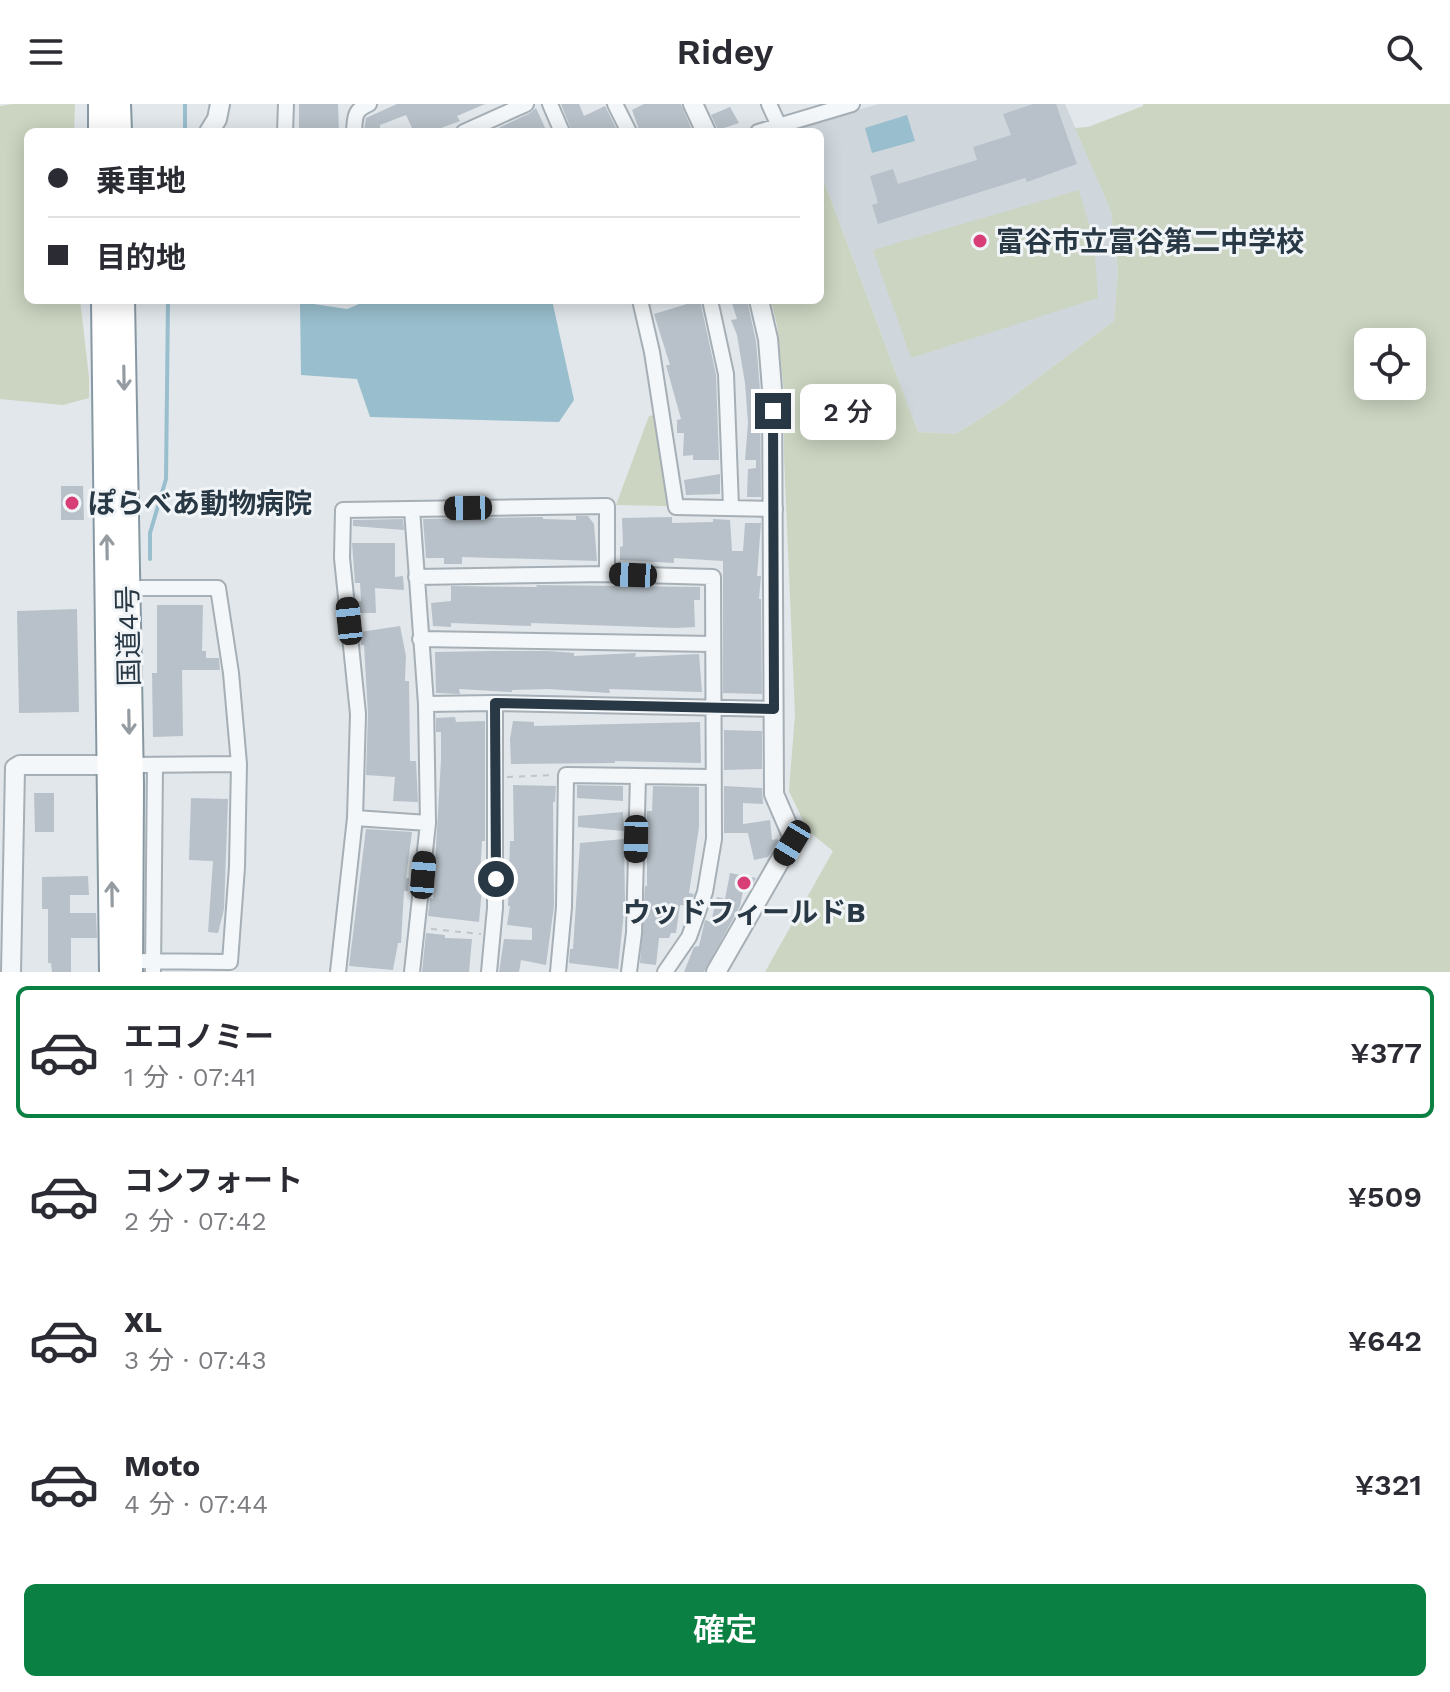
<!DOCTYPE html>
<html lang="ja">
<head>
<meta charset="utf-8">
<style>
  :root { --surface:#fff; --page:#f2f2f3; --text:#2b2b33; --muted:#7c7c81; --line:#e1e1e2; --accent:#0b8043 }
  body { margin:0; font-family:"Work Sans","Noto Sans JP",sans-serif; background:var(--page); color:var(--text); height:100vh; display:flex; flex-direction:column; font-size:30px; white-space:nowrap }
  * { box-sizing:border-box; margin:0 }
  p { font-size:26px; color:var(--muted) }
  .icon { flex:none; width:44px; height:44px; fill:none; stroke:currentColor; stroke-width:2; stroke-linecap:round; stroke-linejoin:round }
  .map { position:relative; height:868px; overflow:hidden }
  .details { display:flex; flex-direction:column; background:var(--surface); flex:1 }
  .details>* { flex:none }
  .banner { position:absolute; left:24px; top:24px; width:800px; height:176px; border-radius:12px; box-shadow:0 4px 20px #0003; display:grid; align-content:center; height:176px; padding:0 24px; background:var(--surface) }
  .tools { position:absolute; left:1354px; top:224px; display:grid; gap:16px }
  .tools a { display:grid; place-items:center; width:72px; height:72px; border-radius:12px; background:var(--surface); box-shadow:0 4px 20px #0003; font-size:40px }
  .end { position:absolute; width:36px; height:36px; margin:-18px; border:10px solid #283844; background:#fff; box-shadow:0 0 0 4px #fff }
  .from { border-radius:50% }
  .bubble { position:absolute; height:56px; border-radius:12px; background:var(--surface); box-shadow:0 4px 20px #0003; font-size:26px; font-weight:600; line-height:56px; text-align:center }
  .car { position:absolute; width:24px; height:48px; margin:-24px -12px; border-radius:10px; box-shadow:0 0 6px 2px #0007; background:linear-gradient(#222 24%,#8ab4d8 0 40%,#222 0 76%,#8ab4d8 0 86%,#222 0) }
  .banner b { display:flex; align-items:center; gap:28px; height:76px; font-size:30px }
  .banner b+b { border-top:2px solid var(--line) }
  .banner i { width:20px; height:20px; background:var(--text) }
  ul { padding:14px 0 0; list-style:none }
  li { display:flex; align-items:center; gap:24px; height:132px; margin:0 16px 12px; padding:0 8px; border:4px solid transparent; border-radius:12px }
  li div { flex:1 }
  li b { display:block; font-size:30px }
  li em { font-style:normal; font-weight:600 }
  li.current { border-color:var(--accent) }
  li>.icon { width:72px; height:72px; stroke-width:1.5 }
  .primary-button { display:flex; gap:16px; margin-top:auto; padding:16px 24px }
  .primary-button a { flex:1; height:92px; border-radius:12px; background:var(--accent); color:#fff; font-size:32px; font-weight:600; line-height:92px; text-align:center }
  header { display:flex; justify-content:space-between; align-items:center; height:104px; padding:0 24px; background:var(--surface); font-size:36px; font-weight:600 }
  .map>svg:first-child { display:block }
</style>
</head>
<body>
<header><svg class="icon" aria-label="menu" viewBox="0 0 24 24"><path d="M4 6h16M4 12h16M4 18h16"/></svg>Ridey<svg class="icon" aria-label="search" viewBox="0 0 24 24"><circle cx="10" cy="10" r="6"/><path d="M15 15l6 6"/></svg></header>
<div class="map">
<svg width="1450" height="868" viewBox="0 0 1450 868">
  <rect width="100%" height="100%" fill="#e1e7eb"/>
  <!-- built -->
  <path fill="#cfd7dd" d="M879,0h186l46,107 7,60 -4,50 -111,83 -47,30 -38,-2 -98,-261v-39h-14l-3,-7z"/>
  <!-- green -->
  <path fill="#cbd5c1" fill-rule="evenodd" d="M13,0h62l-1,28h-46v168h52l9,77v21l-26,7 -63,-6v-293z
    M1143,0h307v868h-685l68,-121 -25,-20 -19,-40 6,-76 -11,-259v-64l-7,-67 -6,-25h49v-129l98,261 38,2 47,-30 111,-83 4,-50 -7,-60 -36,-83 13,-1 55,-21zM1368,238h44v44h-44z
    M1079,86l15,51 4,57 -187,60 -38,-108z
    M656,311l12,91 -52,-1 33,-89z"/>
  <!-- water -->
  <path fill="#99becd" d="M907,11l8,26 -43,12 -7,-25z
    M369,196h183l22,100 -15,22 -189,-5 -13,-38 -56,-4 -1,-73 47,7z"/>
  <g fill="none" stroke-linecap="round" stroke-linejoin="round">
    <!-- stream -->
    <path stroke="#99becd" stroke-width="4" d="M185,0v28
      M150,455v-26l16,-54 2,-179"/>
  </g>
  <!-- building -->
  <path fill="#b8c1c9" d="M299,0h39l1,28h-40z
    M397,0h88l-28,12 3,5 -30,11h-16l-8,-17 -26,10v7h-16l2,-14z
    M561,0h18l5,12 21,-10 13,26h-46z
    M644,0h37l10,24 -11,4h-40l-8,-22z
    M1033,0h23l21,60 -50,18 -2,-4 -147,46 -6,-19 6,-2 -8,-27 23,-7 5,15 79,-24 -4,-13 38,-12 -8,-21z
    M730,3l9,16 -21,7 -7,-15z
    M536,4l11,24h-57l40,-19z
    M700,196l16,75 3,85h-26v-5l-10,1 1,-23h-7v-13l4,-1 -15,-54h4l-16,-51z
    M731,196h16l9,41 4,49 1,107h-14l1,-28 8,-1v-8h-11l3,-37 -3,-40 -8,-48 -6,-15 6,-1z
    M720,370v20l-34,1 -2,-15z
    M61,382h22l1,34h-23z
    M576,412h12l6,8 3,37 -135,-4v7h-18v-6h-18l-3,-39 120,-2v2l33,1z
    M672,413v6l41,-1v-3l17,1 2,31h11l2,-28h16l-4,53h4l-2,23h2l1,95 -39,-1v-132l-49,-3v5l-54,-3v-13l3,-1 -1,-28z
    M403,415l1,11 -51,-4v-6z
    M352,439h43v34l8,-1 1,14 -29,-2 1,25h-18l-1,-11 4,-1 -1,-18h-5z
    M536,481l164,2v13h-6l1,27 -19,1 -145,-5v3l-80,-3v4l-18,-1 -2,-23 20,-2v-15l86,1z
    M157,501h46l-1,46h4v7h13l1,12h-38l1,66 -30,1 -1,-64h5z
    M77,505l2,103 -60,1 -2,-102z
    M400,522l6,30 -1,25h4l1,80h6l2,41 -25,-1 2,-24 -29,-2 2,-61 -4,-69h-3l-1,-13z
    M492,547h57l25,2v3l62,-3 -1,4 64,-3 3,38 -93,-3 1,4 -62,-4 -36,1v2l-53,-3 1,5 -24,-1 -1,-41z
    M455,613l1,5 29,-1v120h-3l-2,35 3,1 -4,45 -51,-6 2,-18 3,1 8,-139v-28h-5v-14z
    M513,617l21,1v4l166,-4 1,41 -86,-2v2l-104,1 -1,-25z
    M724,626l38,1v38l-38,1z
    M513,681l43,1 -1,16h-2l1,104 -8,59 -25,-5 -2,12h-20l5,-33 28,1v-12l-25,-3 3,-19h-2l2,-65h4z
    M577,681l46,1v15l-46,-3z
    M653,682l46,1v40l-10,66 5,1 -5,12 -9,-1 -4,28h-5l-2,5h-10l-3,27 -16,-2 5,-77h2v-75h5z
    M724,682l38,2 1,16 -20,-1v21l27,-4 2,20 5,-1 1,2 -10,16 -14,3 -6,-27h-24z
    M34,689h20v39h-19z
    M191,694l37,1 -4,110 -6,24 -10,-1 5,-71 -24,-1z
    M623,708l1,19 -46,-4v-11z
    M366,725l46,3 -6,46h3l-1,13h-4l-3,52h-3l-5,27 -44,-4z
    M624,735l1,63 -7,67 -49,-6 1,-14h3l7,-106z
    M730,769l26,5 -8,14 -5,-1 -3,15 -36,66h-20l10,-25 5,-1 6,-26 6,2 6,-25 8,2z
    M88,772l1,19h-19v18h26l1,25h-26v34h-19l-1,-9h-3v-54h-6v-32z
    M426,829l19,2v3l27,1 -3,33h-47z"/>
  <g fill="none" stroke-linecap="round" stroke-linejoin="round">
    <defs>
      <path id="minor" d="M550,0l12,28
        M615,0l14,28
        M769,0l10,22
        M285,28l1,-28
        M354,28c1,-15 0,-22 15,-28
        M464,28l62,-28
        M758,28l94,-28
        M640,196l12,52 24,155 99,2
        M710,196l16,74 5,133
        M416,473l191,-3 106,3 1,262 -9,53 -16,45 -24,35
        M128,484h90l13,85 8,91 -109,1
        M420,535l292,5
        M426,600l69,-1 279,6
        M355,714l73,5
        M131,857l99,1 7,-95 2,-103
        M153,868l2,-207
        M338,868l17,-154 3,-104 -16,-156 1,-48 264,-4v68
        M412,868l16,-149 -2,-119 -14,-195
        M489,868l6,-64v-205
        M558,868l6,-65 2,-132 147,2
        M629,868l5,-39 4,-157"/>
      <path id="tertiary" d="M693,0l13,28
        M209,28l8,-13 3,-15
        M11,868l4,-204 5,-3h103
        M716,868l77,-134 -19,-44 -2,-405 -4,-50 -9,-39"/>
      <path id="trunk" d="M101,0v28
        M118,0l1,28
        M104,196l8,672
        M122,196l9,485 -1,187"/>
    </defs>
    <!-- minor casing -->
    <use href="#minor" stroke="#a6afb6" stroke-width="18"/>
    <!-- tertiary casing -->
    <use href="#tertiary" stroke="#a6afb6" stroke-width="22"/>
    <!-- trunk casing -->
    <use href="#trunk" stroke="#8798a3" stroke-width="28"/>
    <!-- path -->
    <path stroke="#bfc5ca" stroke-width="2" stroke-dasharray="6 6" stroke-linecap="butt" d="M507,673l46,-2
      M431,825l50,5"/>
    <!-- minor -->
    <use href="#minor" stroke="#f4f7f9" stroke-width="14"/>
    <!-- tertiary -->
    <use href="#tertiary" stroke="#f4f7f9" stroke-width="18"/>
    <!-- trunk -->
    <use href="#trunk" stroke="#fff" stroke-width="24"/>
  </g>
  <!-- one-way arrows -->
  <defs><path id="oneway-shaft" d="M-6 0H5M1.5-3L5.5 0L1.5 3" fill="none" stroke-width="1.6" stroke-linecap="round" stroke-linejoin="round" transform="scale(2)"/></defs>
  <g stroke="#949ca2">
    <use href="#oneway-shaft" transform="translate(124 274) rotate(89)"/>
    <use href="#oneway-shaft" transform="translate(107 443) rotate(-91)"/>
    <use href="#oneway-shaft" transform="translate(129 618) rotate(89)"/>
    <use href="#oneway-shaft" transform="translate(112 790) rotate(-91)"/>
  </g>
  <g fill="none" stroke-linecap="round" stroke-linejoin="round">
    <!-- route -->
    <path stroke="#283844" stroke-width="10" d="M496,775l-1,-176 279,6 -1,-298"/>
  </g>
  <!-- markers -->
  <g fill="#d83d76" stroke="#f1f5f8" stroke-width="3">
    <circle cx="980" cy="137" r="8"/>
    <circle cx="72" cy="399" r="8"/>
    <circle cx="744" cy="779" r="8"/>
  </g>
  <g text-anchor="middle" stroke-width="6" stroke-linejoin="round" paint-order="stroke">
    <!-- poi labels -->
    <g font-size="28" font-weight="bold" fill="#283844" stroke="#f1f5f8" text-anchor="start">
      <text x="996" y="147">富谷市立富谷第二中学校</text>
      <text x="88" y="409">ぽらべあ動物病院</text>
      <text x="744" y="818" text-anchor="middle">ウッドフィールドB</text>
    </g>
    <!-- street labels -->
    <g font-size="28" fill="#283844" stroke="#f1f5f8">
      <text transform="translate(128 532) rotate(-91)" y="10">国道4号</text>
    </g>
  </g>
</svg>
<div class="tools">
<a><svg class="icon" aria-label="locate" viewBox="0 0 24 24"><circle cx="12" cy="12" r="6"/><path d="M12 2v4M12 18v4M2 12h4M18 12h4"/></svg></a>
</div>
<i class="end from" style="left:496px;top:775px"></i>
<i class="end" style="left:773px;top:307px"></i>
<div class="bubble" style="left:800px;top:280px;width:96px">2 分</div>
<i class="car" style="left:468px;top:404px;rotate:269deg"></i>
<i class="car" style="left:633px;top:471px;rotate:272deg"></i>
<i class="car" style="left:349px;top:517px;rotate:354deg"></i>
<i class="car" style="left:636px;top:735px;rotate:181deg"></i>
<i class="car" style="left:792px;top:739px;rotate:211deg"></i>
<i class="car" style="left:423px;top:771px;rotate:5deg"></i>
<div class="banner">
<b><i class="from"></i>乗車地</b>
<b><i></i>目的地</b>
</div>
</div>
<section class="details">
<ul>
<li class="current"><svg class="icon" aria-label="car" viewBox="0 0 24 24"><path d="M5 17H2v-5l4-1 3-4h7l3 4 3 1v5h-3M9 17h6M6 11h13"/><circle cx="7" cy="17" r="2"/><circle cx="17" cy="17" r="2"/></svg><div><b>エコノミー</b><p>1 分 · 07:41</p></div><em>¥377</em></li>
<li><svg class="icon" aria-label="car" viewBox="0 0 24 24"><path d="M5 17H2v-5l4-1 3-4h7l3 4 3 1v5h-3M9 17h6M6 11h13"/><circle cx="7" cy="17" r="2"/><circle cx="17" cy="17" r="2"/></svg><div><b>コンフォート</b><p>2 分 · 07:42</p></div><em>¥509</em></li>
<li><svg class="icon" aria-label="car" viewBox="0 0 24 24"><path d="M5 17H2v-5l4-1 3-4h7l3 4 3 1v5h-3M9 17h6M6 11h13"/><circle cx="7" cy="17" r="2"/><circle cx="17" cy="17" r="2"/></svg><div><b>XL</b><p>3 分 · 07:43</p></div><em>¥642</em></li>
<li><svg class="icon" aria-label="car" viewBox="0 0 24 24"><path d="M5 17H2v-5l4-1 3-4h7l3 4 3 1v5h-3M9 17h6M6 11h13"/><circle cx="7" cy="17" r="2"/><circle cx="17" cy="17" r="2"/></svg><div><b>Moto</b><p>4 分 · 07:44</p></div><em>¥321</em></li>
</ul>
<div class="primary-button"><a>確定</a></div>
</section>
</body>
</html>
